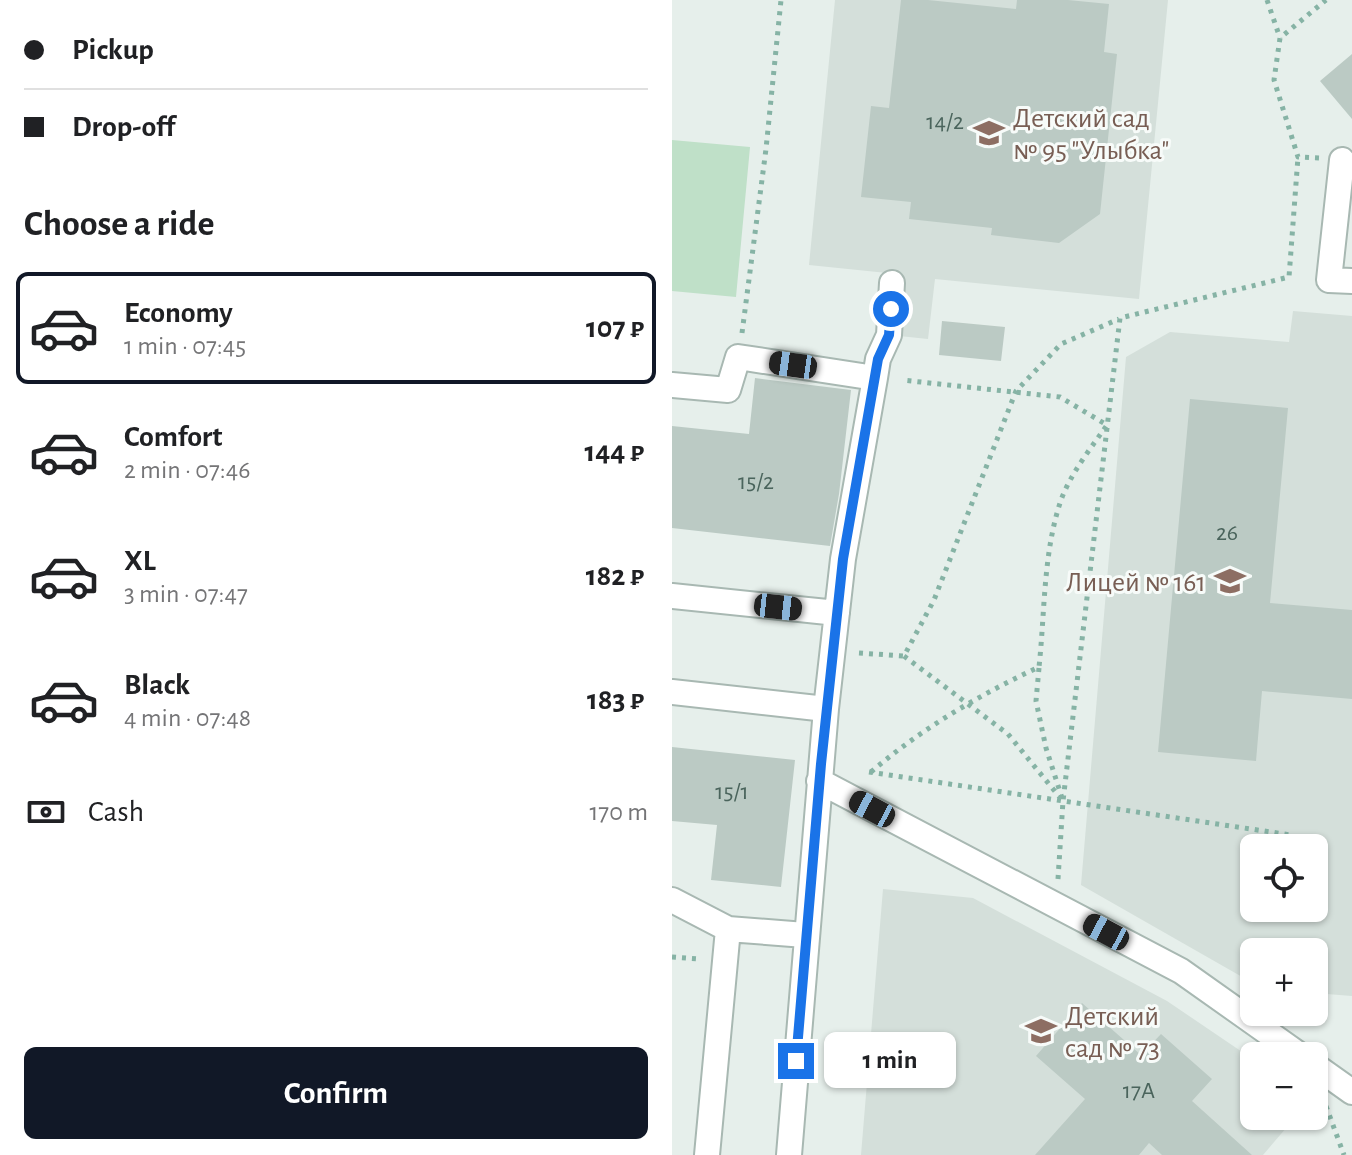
<!DOCTYPE html>
<html lang="en">
<head>
<meta charset="utf-8">
<style>
  :root { --surface:#fff; --page:#f2f2f2; --text:#202124; --muted:#757577; --line:#e0e0e0; --accent:#111827 }
  body { margin:0; font-family:"Alegreya Sans",sans-serif; background:var(--page); color:var(--text); height:100vh; display:flex; flex-direction:column; font-size:30px; white-space:nowrap }
  * { box-sizing:border-box; margin:0 }
  p { font-size:26px; color:var(--muted) }
  .icon { flex:none; width:44px; height:44px; fill:none; stroke:currentColor; stroke-width:2; stroke-linecap:round; stroke-linejoin:round }
  .map { position:relative; flex:1; overflow:hidden }
  .panel { display:flex; flex-direction:column; background:var(--surface); width:672px }
  .panel>* { flex:none }
  .banner { display:grid; align-content:center; height:176px; padding:0 24px; background:var(--surface) }
  .controls { position:absolute; left:568px; top:834px; display:grid; gap:16px }
  .controls a { display:grid; place-items:center; width:88px; height:88px; border-radius:12px; background:var(--surface); box-shadow:0 2px 6px #0004; font-size:40px }
  .end { position:absolute; width:36px; height:36px; margin:-18px; border:10px solid #1a73e8; background:#fff; box-shadow:0 0 0 4px #fff }
  .from { border-radius:50% }
  .bubble { position:absolute; height:56px; border-radius:12px; background:var(--surface); box-shadow:0 2px 6px #0004; font-size:26px; font-weight:700; line-height:56px; text-align:center }
  .car { position:absolute; width:24px; height:48px; margin:-24px -12px; border-radius:10px; box-shadow:0 0 6px 2px #0007; background:linear-gradient(#222 24%,#8ab4d8 0 40%,#222 0 76%,#8ab4d8 0 86%,#222 0) }
  .banner b { display:flex; align-items:center; gap:28px; height:76px; font-size:30px }
  .banner b+b { border-top:2px solid var(--line) }
  .banner i { width:20px; height:20px; background:var(--text) }
  ul { padding:0; list-style:none }
  li { display:flex; align-items:center; gap:24px; height:112px; margin:0 16px 12px; padding:0 8px; border:4px solid transparent; border-radius:12px }
  li div { flex:1 }
  li b { display:block; font-size:30px }
  li em { font-style:normal; font-weight:700 }
  li.selected { border-color:var(--accent) }
  li>.icon { width:72px; height:72px; stroke-width:1.5 }
  h2 { padding:0 24px; font-size:36px; line-height:96px }
  .pay { display:flex; align-items:center; gap:20px; height:88px; padding:0 24px; font-size:30px }
  .pay p { margin-inline-start:auto }
  .button { display:flex; gap:16px; margin-top:auto; padding:16px 24px }
  .button a { flex:1; height:92px; border-radius:12px; background:var(--accent); color:#fff; font-size:32px; font-weight:700; line-height:92px; text-align:center }
  main { display:flex; flex:1; min-height:0 }
  .map>svg:first-child { display:block }
</style>
</head>
<body>
<main>
<section class="panel">
<div class="banner">
<b><i class="from"></i>Pickup</b>
<b><i></i>Drop-off</b>
</div>
<h2>Choose a ride</h2>
<ul>
<li class="selected"><svg class="icon" aria-label="car" viewBox="0 0 24 24"><path d="M5 17H2v-5l4-1 3-4h7l3 4 3 1v5h-3M9 17h6M6 11h13"/><circle cx="7" cy="17" r="2"/><circle cx="17" cy="17" r="2"/></svg><div><b>Economy</b><p>1 min · 07:45</p></div><em>107 ₽</em></li>
<li><svg class="icon" aria-label="car" viewBox="0 0 24 24"><path d="M5 17H2v-5l4-1 3-4h7l3 4 3 1v5h-3M9 17h6M6 11h13"/><circle cx="7" cy="17" r="2"/><circle cx="17" cy="17" r="2"/></svg><div><b>Comfort</b><p>2 min · 07:46</p></div><em>144 ₽</em></li>
<li><svg class="icon" aria-label="car" viewBox="0 0 24 24"><path d="M5 17H2v-5l4-1 3-4h7l3 4 3 1v5h-3M9 17h6M6 11h13"/><circle cx="7" cy="17" r="2"/><circle cx="17" cy="17" r="2"/></svg><div><b>XL</b><p>3 min · 07:47</p></div><em>182 ₽</em></li>
<li><svg class="icon" aria-label="car" viewBox="0 0 24 24"><path d="M5 17H2v-5l4-1 3-4h7l3 4 3 1v5h-3M9 17h6M6 11h13"/><circle cx="7" cy="17" r="2"/><circle cx="17" cy="17" r="2"/></svg><div><b>Black</b><p>4 min · 07:48</p></div><em>183 ₽</em></li>
</ul>
<div class="pay"><svg class="icon" aria-label="cash" viewBox="0 0 24 24"><path d="M3 7h18v10H3z"/><circle cx="12" cy="12" r="2"/></svg>Cash<p>170 m</p></div>
<div class="button"><a>Confirm</a></div>
</section>
<div class="map">
<svg width="680" height="1155" viewBox="0 0 680 1155">
  <rect width="100%" height="100%" fill="#e6efeb"/>
  <!-- built -->
  <path fill="#d4dfda" fill-rule="evenodd" d="M163,0h333l-29,299 -204,-20 -7,60 -48,-5 7,-61 -78,-8z
    M621,311l59,5v680l-38,-3v-41h-60v29l-10,-3 -163,-93 45,-528 44,-25 119,10zM582,848h60v60h-60z
    M211,889l90,9 194,103 87,59v56h22l11,11 -24,28h-402z"/>
  <!-- green -->
  <path fill="#bfe0c8" d="M0,140l78,7 -14,150 -64,-6z"/>
  <!-- building -->
  <path fill="#bbcac4" d="M229,0h27l88,9 1,-9h51l41,4 -5,48 13,2 -17,160 -41,29 -68,-8 1,-7 -83,-9 2,-17 -50,-5 10,-91 18,2z
    M680,54v65l-32,-38z
    M270,321l63,6 -4,34 -62,-6z
    M83,378l96,12 -12,104 -9,52 -158,-18v-102l77,8z
    M518,399l98,9 -18,195 82,7v89l-90,-8 -6,70 -98,-9z
    M0,747l123,13 -14,127 -70,-7 6,-55 -45,-4z
    M410,1003l59,52 20,-21 51,45 -20,22 60,54h-90l-13,-12 -10,12h-104l50,-56 -49,-43z"/>
  <g fill="none" stroke-linecap="round" stroke-linejoin="round">
    <defs>
      <path id="minor" d="M670,160l-13,120 23,1
        M0,385l56,5 10,-33 137,21 3,-19 11,-24 3,-52
        M0,596l165,17
        M0,692l154,17
        M147,781l362,190 120,85
        M0,900l56,29 77,6
        M642,1065l38,27
        M35,1155l21,-226
        M117,1155l37,-446 17,-150 32,-181"/>
    </defs>
    <!-- minor casing -->
    <use href="#minor" stroke="#a8b8b2" stroke-width="28"/>
    <!-- path -->
    <path stroke="#86b3a5" stroke-width="5" stroke-dasharray="4 6" stroke-linecap="butt" d="M595,0l13,38
      M647,158l-21,-1 -24,-77 6,-42 46,-38
      M70,333l24,-184 15,-149
      M187,653l45,3 30,-56 82,-209 45,-47 58,-25
      M232,656l104,78 54,66
      M367,668l-3,33 10,47 16,50
      M197,772l422,63
      M199,772c50,-43 108,-77 168,-105 6,-55 4,-114 22,-167 10,-27 30,-52 46,-75l-47,-28 -158,-17
      M386,879l5,-78 57,-483 169,-41 9,-120
      M0,957l27,2
      M654,1106l18,49"/>
    <!-- minor -->
    <use href="#minor" stroke="#fff" stroke-width="24"/>
  </g>
  <g fill="none" stroke-linecap="round" stroke-linejoin="round">
    <!-- route -->
    <path stroke="#1a73e8" stroke-width="10" d="M124,1061l25,-297 22,-205 35,-200 11,-24 2,-26"/>
  </g>
  <!-- icons -->
  <defs>
    <symbol id="school-bare" viewBox="-9 -9 18 18"><path d="M0-5L7-2L0 1L-7-2ZM-4 1L0 2.5L4 1V4Q0 6-4 4Z" fill="#8d6e63" stroke="#f7fbf9" stroke-width="2.5" paint-order="stroke"/></symbol>
  </defs>
  <g fill-rule="evenodd">
    <use href="#school-bare" x="295" y="111" width="44" height="44"/>
    <use href="#school-bare" x="536" y="559" width="44" height="44"/>
    <use href="#school-bare" x="347" y="1009" width="44" height="44"/>
  </g>
  <g text-anchor="middle" stroke-width="6" stroke-linejoin="round" paint-order="stroke">
    <!-- number labels -->
    <g font-size="24" fill="#4a645c">
      <text x="273" y="129">14/2</text>
      <text x="84" y="489">15/2</text>
      <text x="555" y="540">26</text>
      <text x="60" y="799">15/1</text>
      <text x="467" y="1098">17А</text>
    </g>
    <!-- education labels -->
    <g font-size="28" fill="#785e54" stroke="#f7fbf9" text-anchor="start">
      <text x="341" y="127">Детский сад<tspan x="341" dy="32">№ 95 "Улыбка"</tspan></text>
      <text x="534" y="591" text-anchor="end">Лицей № 161</text>
      <text x="393" y="1025">Детский<tspan x="393" dy="32">сад № 73</tspan></text>
    </g>
  </g>
</svg>
<div class="controls">
<a><svg class="icon" aria-label="locate" viewBox="0 0 24 24"><circle cx="12" cy="12" r="6"/><path d="M12 2v4M12 18v4M2 12h4M18 12h4"/></svg></a>
<a>+</a>
<a>−</a>
</div>
<i class="end from" style="left:219px;top:309px"></i>
<i class="end" style="left:124px;top:1061px"></i>
<div class="bubble" style="left:152px;top:1032px;width:132px">1 min</div>
<i class="car" style="left:121px;top:365px;rotate:278deg"></i>
<i class="car" style="left:106px;top:607px;rotate:96deg"></i>
<i class="car" style="left:200px;top:809px;rotate:298deg"></i>
<i class="car" style="left:434px;top:932px;rotate:298deg"></i>
</div>
</main>
</body>
</html>
